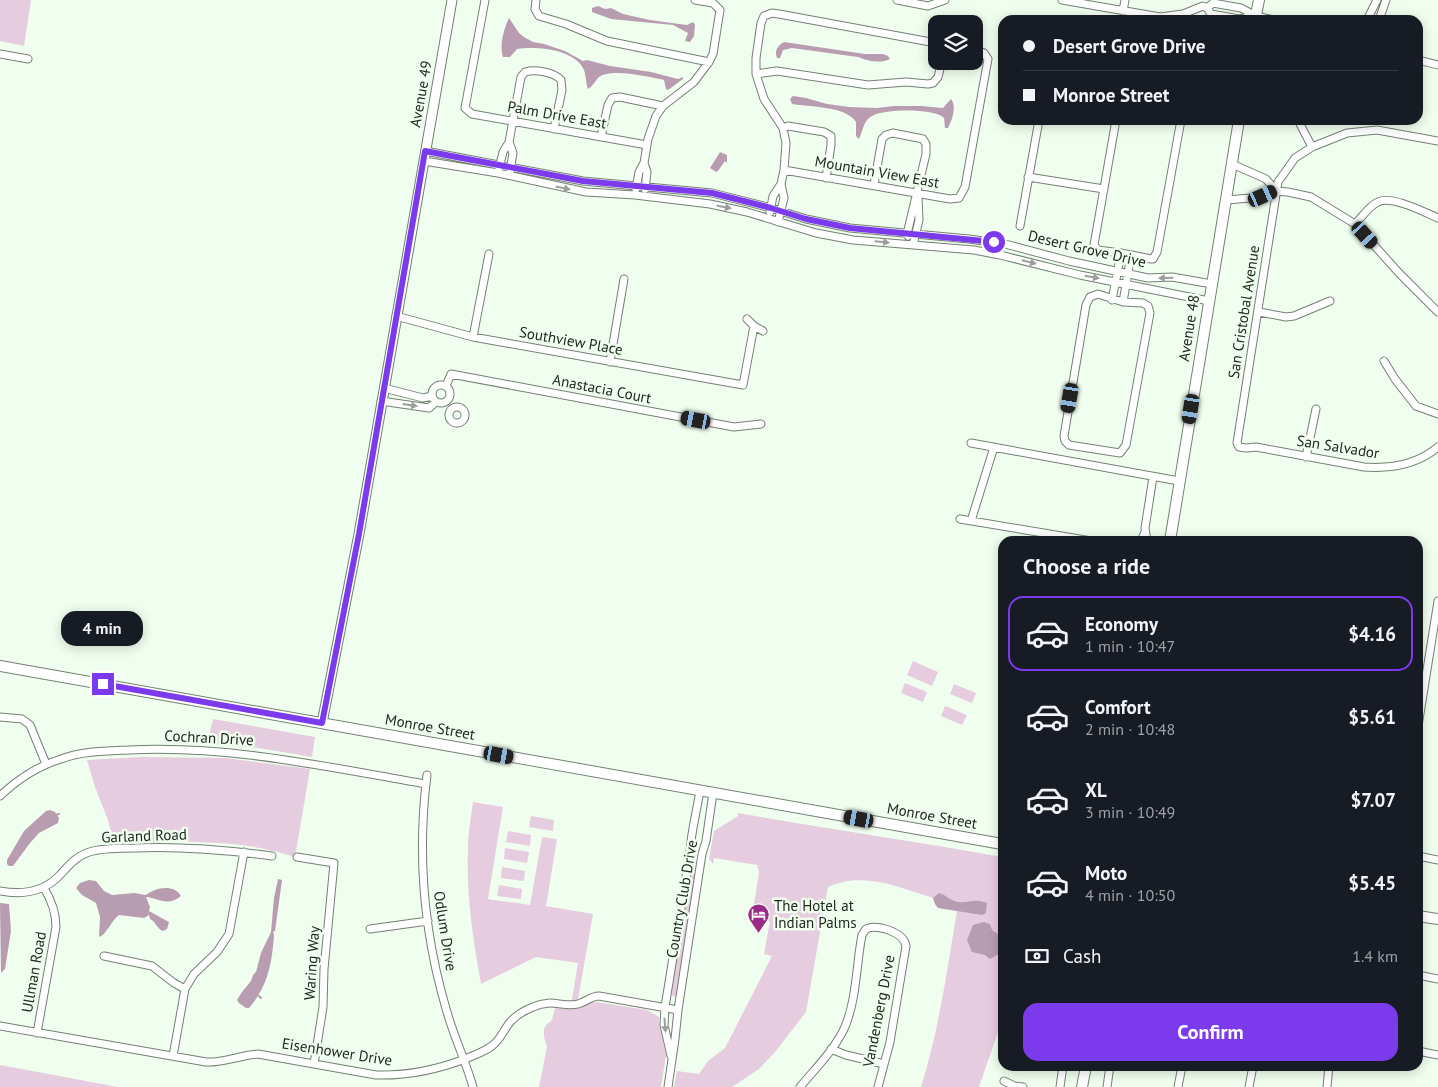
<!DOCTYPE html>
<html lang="en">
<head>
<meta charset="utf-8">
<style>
  :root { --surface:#171b24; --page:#20242c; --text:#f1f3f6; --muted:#9ea1a6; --line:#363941; --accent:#7c3aed }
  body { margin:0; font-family:"PT Sans",sans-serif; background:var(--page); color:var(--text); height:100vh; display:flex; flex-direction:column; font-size:19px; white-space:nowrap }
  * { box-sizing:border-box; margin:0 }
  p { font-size:16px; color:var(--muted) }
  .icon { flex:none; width:28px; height:28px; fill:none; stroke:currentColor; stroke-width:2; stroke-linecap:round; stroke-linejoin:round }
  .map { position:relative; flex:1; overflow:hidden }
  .panel { position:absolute; left:998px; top:536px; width:425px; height:535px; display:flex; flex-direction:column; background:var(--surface); border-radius:15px; box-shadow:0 2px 12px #0003 }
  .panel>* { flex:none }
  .hud { position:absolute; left:998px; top:15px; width:425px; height:110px; border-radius:15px; box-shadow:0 2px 12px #0003; display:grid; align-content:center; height:110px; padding:0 25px; background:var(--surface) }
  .buttons { position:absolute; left:928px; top:15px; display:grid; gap:10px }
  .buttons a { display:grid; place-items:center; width:55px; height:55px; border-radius:10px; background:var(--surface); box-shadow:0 2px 12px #0003; font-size:25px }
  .end { position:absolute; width:22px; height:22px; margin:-11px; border:6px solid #7c3aed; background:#fff; box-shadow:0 0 0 2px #fff }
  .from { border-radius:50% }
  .bubble { position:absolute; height:35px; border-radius:15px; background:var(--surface); box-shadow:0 2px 12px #0003; font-size:16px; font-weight:600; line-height:35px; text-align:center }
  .car { position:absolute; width:15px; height:30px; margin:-15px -8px; border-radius:6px; box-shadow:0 0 4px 1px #0007; background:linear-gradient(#222 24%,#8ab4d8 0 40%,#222 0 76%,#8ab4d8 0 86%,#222 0) }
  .hud b { display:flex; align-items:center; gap:18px; height:48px; font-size:19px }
  .hud b+b { border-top:1px solid var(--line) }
  .hud i { width:12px; height:12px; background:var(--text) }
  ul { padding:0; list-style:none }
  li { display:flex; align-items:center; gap:15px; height:75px; margin:0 10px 8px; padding:0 15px; border:2px solid transparent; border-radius:15px }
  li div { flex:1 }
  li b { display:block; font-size:19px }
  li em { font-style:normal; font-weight:600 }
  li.selected { border-color:var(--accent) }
  li>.icon { width:45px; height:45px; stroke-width:1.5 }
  h2 { padding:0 25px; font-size:22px; line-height:60px }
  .pay { display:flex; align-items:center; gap:12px; height:55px; padding:0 25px; font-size:19px }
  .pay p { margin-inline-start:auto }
  .primary-button { display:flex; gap:10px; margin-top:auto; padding:10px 25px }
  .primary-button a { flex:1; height:58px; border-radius:15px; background:var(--accent); color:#fff; font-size:20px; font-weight:600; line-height:58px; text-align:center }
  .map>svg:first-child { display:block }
</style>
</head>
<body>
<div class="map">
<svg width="1438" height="1087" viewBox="0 0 1438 1087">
  <rect width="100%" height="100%" fill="#f0feef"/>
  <!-- green -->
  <path fill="#e6ccdf" d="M0,0h31l-7,46 -24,-5z
    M913,661l25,11 -6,14 -25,-11z
    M905,683l22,9 -4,10 -22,-9z
    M954,684l22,9 -4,10 -22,-9z
    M945,706l22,9 -5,10 -21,-9z
    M213,719l102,18 -3,20 -53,-9 -52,-4z
    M140,757l86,1 84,11 -15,88c-55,-19 -123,-16 -181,-13l-6,-24 -13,-33 -8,-27z
    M473,802l30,5 -15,92 42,6 12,-68 15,2 -11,67 47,8 -15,85 69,11 12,7v7l7,31 -5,32h-122l8,-40 -3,-10v-8l3,-5 5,-4 3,-12 11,1 6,-10 6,-36 -42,-6 -55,27c-8,-45 -15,-90 -13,-135 0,-16 3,-31 5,-47z
    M738,813c88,16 177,28 264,44v163l-23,67h-58c18,-57 26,-117 36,-176 -11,-2 -21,-1 -24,-13 -35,-11 -70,-27 -105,-11l-22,125 -31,40 -16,17 -27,18h-58l3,-16 22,3 9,-13 17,-13 47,-92 -8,-2 6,-33 -18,-4 7,-45 -2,-7 -43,-7 -1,6 -4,-5 5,-28 24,-15z
    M531,816l23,4 -1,11 -24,-4z
    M508,831l23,4 -1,11 -24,-4z
    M505,848l24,4 -2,11 -23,-4z
    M502,867l23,4 -1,10 -23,-3z
    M691,869l6,2 -20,123 -3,3 -4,-4z
    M499,885l23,4 -1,10 -24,-3z
    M0,1065l118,22h-118z"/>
  <!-- water -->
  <path fill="#b89db0" d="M598,6l7,3 6,-1 12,6 27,6 37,5 6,-3 2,3 -1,11 -4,6 -5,-1 3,-8 -15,-8 -62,-6 -19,-7v-4z
    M509,18l10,15 5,4 9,5 11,2 21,7 18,10 4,-1 23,6 41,6 27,7 5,-2v2l-15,11 -2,-1 -2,-9c-15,-3 -52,-12 -65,-3 -4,4 -6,9 -11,12 -2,-5 -2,-13 -4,-19 -9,-21 -48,-24 -67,-21l-7,8h-7c-4,-11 1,-29 6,-39z
    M784,42l81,12h18l5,2 2,3c-10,5 -23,2 -32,-2l-66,-9 -9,2 -3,8h-3c-3,-7 1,-13 7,-16z
    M793,96l13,2 21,6 22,3 28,1 17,-2h27l22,2 8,-9c6,8 1,21 -3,29h-3l-1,-10c-10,-10 -60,-9 -72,-2 -9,5 -9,15 -13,23l-3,-3v-14c-10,-16 -46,-15 -64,-18l-2,-5z
    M720,152l7,3v8l-2,-2 -7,10 -2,1 -6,-4z
    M50,810l5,2 4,6 -1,5 -19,10 -9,10 -17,23h-4l-2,-2v-4l17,-29 22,-20z
    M278,879l4,1 -7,51 -2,1 1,3c-2,28 -6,51 -25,73h-3l-7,-5 -2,-3 5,-8 9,-11 2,-6 3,-3 5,-19 10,-21 3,-34z
    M89,880l7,1 8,10 8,4 22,-2 12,2c10,-8 28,-11 35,1 -13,11 -23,2 -35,1l4,10 -1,4 20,11 -2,7 -4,2c-6,-2 -7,-9 -13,-12l-1,-4 -5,3 -25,-3c-8,6 -12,19 -20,22l1,-20 -4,-14 -14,-8 -6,-7 4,-5z
    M939,893c7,2 12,8 19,9 12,1 16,-4 29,1l-1,10 -4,2 -44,-7 -3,-4 -2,-6z
    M0,903l9,1 2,27 -6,38 -4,4z
    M984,922l6,2 2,6 10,7v15l-12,7 -5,-4 -13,-3 -5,-12 6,-15z"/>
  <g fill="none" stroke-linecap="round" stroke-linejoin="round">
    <!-- stream -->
    <path stroke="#b89db0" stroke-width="2" d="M56,815l3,-1
      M259,996l2,2"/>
    <defs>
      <path id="minor" d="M485,0l-20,108 7,6 175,31
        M536,0l-1,9 4,7 27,8 41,17 102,21
        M897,0l31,6 17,-6
        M1062,0l98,17 23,-3 20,-8 4,2 6,-5 28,5 15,8 18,4
        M1207,8l4,6 28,5 16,-3
        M1123,11l2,-11
        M1367,20l10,-20
        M1379,20l7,-20
        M0,54l28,5
        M1418,60l20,5
        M756,74l21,-3 91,14 38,-3 22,2 5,-1 5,-6 4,-16
        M1116,120l-22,125 4,5 23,3 30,6h2l4,-7 24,-132
        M1300,124l12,23
        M783,128l5,-2 36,6 7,4v9l-5,33
        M601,137l7,-32 4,-7 8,-1 43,9
        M1438,141l-61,-11 -30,3 -35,14 -17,11 -17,24 -41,261 2,4 7,1 10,-1 108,20c27,2 53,-2 74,-20
        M509,142l4,11 -3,18
        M425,151l158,30 129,12 59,15 35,11 44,9 119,11 36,5 64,17 79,17 24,-1 40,7
        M424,161l74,12 88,19 49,3 75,9 37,8 69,21 37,7 121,10 26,5 80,20 129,26
        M644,163l3,9 -2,17
        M1232,164l34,15 10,12
        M499,168l4,-16 6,-10 12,-65 4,-5c10,-3 29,0 36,8l1,10 -8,39
        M784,170l166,29 9,-1 6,-11 23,-128 -4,-6 -10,-4
        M1028,177l76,12
        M874,185l8,-46 4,-4 7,-2 30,6 3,5v10l-19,80 1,2
        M636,189l3,-17 5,-9 4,-24 8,-23 7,-10 31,-24 15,-20 4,-8 7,-44 -7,-7 -18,-3
        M1226,200l37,-3 13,-6 12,1 23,5 44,27 44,49 39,39
        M770,212l3,-16 8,-12 3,-14 2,-27 -3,-15 -19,-29 -8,-25v-16l5,-35 3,-7 8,-3 7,1 157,29
        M778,222l6,-24 -3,-14
        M1355,224c7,-7 14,-18 23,-22 13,-7 46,10 60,16
        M1020,226l19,-106
        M913,245l6,-25 -1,-22
        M1098,294l25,8 20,1 5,3 2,7 -24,132 -6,8 -51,-8 -4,-4 -1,-5 22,-131 4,-8z
        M1112,300l9,-47
        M1123,302l8,-47
        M1259,312l27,5 8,-1 36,-15
        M396,316l77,21 270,48 11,-59
        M747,319l7,7 9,5
        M473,337l16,-83
        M1384,361l11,18 21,27 22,8
        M610,362l14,-83
        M432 394a9 9 0 1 1 18 0a9 9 0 1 1-18 0Z
        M446,386l5,-12 283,53 27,-3
        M384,388l39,10 9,-2
        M381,401l48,7 7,-6
        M449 415a8 8 0 1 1 16 0a8 8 0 1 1-16 0Z
        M971,443l208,38
        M1306,457l10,-48
        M960,519l131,22
        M971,521l23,-74
        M1141,541l4,-9
        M1147,541l-2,-13 8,-51
        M0,717l22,2 8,6 16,39
        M1418,726l20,-125
        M427,775c-10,79 -3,160 20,237 7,25 19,50 26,75
        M0,796c18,-17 38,-30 61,-37 21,-8 45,-8 68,-9 100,-5 198,17 297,34
        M1418,856l20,4
        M297,857l37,6 -10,106 -1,38 -9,57
        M0,891c22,4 44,1 60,-16 10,-11 17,-20 33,-24 13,-3 28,-3 42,-3 46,-2 91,2 137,8
        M370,929l58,-8
        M104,956l48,10 22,17 11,6
        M1418,975l20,4
        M0,1026l206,36c18,1 34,-7 52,-8l118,21c32,1 60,-5 89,-16 9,-4 20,-7 28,-14 8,-6 11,-16 18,-24 6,-6 14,-11 22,-14 19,-9 31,1 45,-3 8,-2 13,-8 21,-8l79,14
        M37,1033l19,-106c0,-15 -4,-26 -12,-39
        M831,1049l15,6 38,9
        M1418,1051l20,4
        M173,1056l12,-67 9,-15 23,-22 12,-18 15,-82
        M671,1056l-7,-31 1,-18 25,-155c1,-21 7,-41 10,-62
        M1004,1081l10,5 9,1
        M668,1087l7,-48 3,-29 24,-156 4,-13 7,-48
        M800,1087c15,-18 34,-37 44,-58 13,-29 12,-64 18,-94l4,-6c11,-5 38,3 40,17l-16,96 -12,45
        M1060,1087l3,-21
        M1107,1087l3,-21
        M1178,1087l4,-21
        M1249,1087l4,-21
        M1327,1087l2,-21"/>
      <path id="tertiary" d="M322,723l37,-189 93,-534"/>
      <path id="secondary" d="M1255,20l4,-20
        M1170,541l69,-421
        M0,666l1002,178
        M1418,916l20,3
        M1082,1087l4,-21"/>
    </defs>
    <!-- minor casing -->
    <use href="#minor" stroke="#738073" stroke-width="9"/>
    <!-- tertiary casing -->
    <use href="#tertiary" stroke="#738073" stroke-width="11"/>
    <!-- secondary casing -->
    <use href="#secondary" stroke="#738073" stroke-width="12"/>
    <!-- minor -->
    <use href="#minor" stroke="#fff" stroke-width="7"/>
    <!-- tertiary -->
    <use href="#tertiary" stroke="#fff" stroke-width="9"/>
    <!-- secondary -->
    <use href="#secondary" stroke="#fff" stroke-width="10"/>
  </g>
  <!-- one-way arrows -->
  <defs><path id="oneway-solid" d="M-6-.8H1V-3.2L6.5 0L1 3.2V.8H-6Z" transform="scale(1.25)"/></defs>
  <g fill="#9c9e9c">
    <use href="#oneway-solid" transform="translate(563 188) rotate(12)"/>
    <use href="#oneway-solid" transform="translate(724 207) rotate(11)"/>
    <use href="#oneway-solid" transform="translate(882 242) rotate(5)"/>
    <use href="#oneway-solid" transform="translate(1029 262) rotate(14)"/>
    <use href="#oneway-solid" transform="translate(1092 277) rotate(10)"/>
    <use href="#oneway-solid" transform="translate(1166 278) rotate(179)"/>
    <use href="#oneway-solid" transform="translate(410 405) rotate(8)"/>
    <use href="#oneway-solid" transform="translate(665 1025) rotate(85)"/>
  </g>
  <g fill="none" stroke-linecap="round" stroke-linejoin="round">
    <!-- route -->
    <path stroke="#7c3aed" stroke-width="6" d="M103,684l219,39 37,-189 66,-383 158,30 129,12 59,15 35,11 44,9 144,14"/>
  </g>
  <!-- icons -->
  <defs>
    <symbol id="hotel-pin" viewBox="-11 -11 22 30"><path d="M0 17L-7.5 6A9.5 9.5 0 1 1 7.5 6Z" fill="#9c2b88" stroke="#f0feef"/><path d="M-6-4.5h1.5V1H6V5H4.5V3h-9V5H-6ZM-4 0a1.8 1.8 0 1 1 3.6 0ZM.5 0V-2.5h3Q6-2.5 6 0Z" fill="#fff"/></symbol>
  </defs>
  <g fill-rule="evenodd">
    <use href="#hotel-pin" x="746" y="902" width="25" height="34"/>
  </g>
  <g text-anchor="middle" stroke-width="5" stroke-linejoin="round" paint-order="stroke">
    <!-- street labels -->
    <g font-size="15" fill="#222722" stroke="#f0feef">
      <text transform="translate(421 94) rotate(-80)" y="5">Avenue 49</text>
      <text transform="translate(557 115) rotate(10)" y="5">Palm Drive East</text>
      <text transform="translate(877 172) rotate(10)" y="5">Mountain View East</text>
      <text transform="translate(1087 249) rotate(13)" y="5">Desert Grove Drive</text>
      <text transform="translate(1244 312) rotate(-81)" y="5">San Cristobal Avenue</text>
      <text transform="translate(1189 328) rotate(-81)" y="5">Avenue 48</text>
      <text transform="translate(571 341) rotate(10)" y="5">Southview Place</text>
      <text transform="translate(602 389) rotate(11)" y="5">Anastacia Court</text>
      <text transform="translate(1338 447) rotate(9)" y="5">San Salvador</text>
      <text transform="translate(430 727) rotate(10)" y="5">Monroe Street</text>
      <text transform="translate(209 738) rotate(3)" y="5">Cochran Drive</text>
      <text transform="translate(932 816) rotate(10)" y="5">Monroe Street</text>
      <text transform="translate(144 836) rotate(-2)" y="5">Garland Road</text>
      <text transform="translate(682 899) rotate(-80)" y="5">Country Club Drive</text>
      <text transform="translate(445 931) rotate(81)" y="5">Odlum Drive</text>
      <text transform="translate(312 963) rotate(-86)" y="5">Waring Way</text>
      <text transform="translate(34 972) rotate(-80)" y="5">Ullman Road</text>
      <text transform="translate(879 1011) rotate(-79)" y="5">Vandenberg Drive</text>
      <text transform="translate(337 1052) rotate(9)" y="5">Eisenhower Drive</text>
    </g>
    <!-- poi labels -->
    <g font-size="15" fill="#222722" stroke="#f0feef" text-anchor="start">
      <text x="774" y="911">The Hotel at<tspan x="774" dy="17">Indian Palms</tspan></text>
    </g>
  </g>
</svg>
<div class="buttons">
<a><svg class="icon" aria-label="layers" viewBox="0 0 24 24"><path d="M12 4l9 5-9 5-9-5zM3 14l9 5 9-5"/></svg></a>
</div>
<i class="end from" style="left:994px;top:242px"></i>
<i class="end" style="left:103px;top:684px"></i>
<div class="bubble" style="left:61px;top:611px;width:82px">4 min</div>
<i class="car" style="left:1263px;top:196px;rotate:66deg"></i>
<i class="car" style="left:1365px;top:235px;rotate:138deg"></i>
<i class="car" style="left:1070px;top:398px;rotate:190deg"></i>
<i class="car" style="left:1191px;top:409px;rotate:189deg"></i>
<i class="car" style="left:696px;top:420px;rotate:281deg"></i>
<i class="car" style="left:499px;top:755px;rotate:100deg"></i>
<i class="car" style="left:859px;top:819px;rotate:280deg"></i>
<div class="hud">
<b><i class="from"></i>Desert Grove Drive</b>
<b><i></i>Monroe Street</b>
</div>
<section class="panel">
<h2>Choose a ride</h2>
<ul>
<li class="selected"><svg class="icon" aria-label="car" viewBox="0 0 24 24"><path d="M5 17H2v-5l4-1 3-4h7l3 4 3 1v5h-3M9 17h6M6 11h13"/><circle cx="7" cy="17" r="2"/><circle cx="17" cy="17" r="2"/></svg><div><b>Economy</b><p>1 min · 10:47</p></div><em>$4.16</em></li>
<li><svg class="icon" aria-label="car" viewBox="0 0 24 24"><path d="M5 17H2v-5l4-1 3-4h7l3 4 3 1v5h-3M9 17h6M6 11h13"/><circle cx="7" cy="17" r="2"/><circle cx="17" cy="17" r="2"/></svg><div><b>Comfort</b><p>2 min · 10:48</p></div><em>$5.61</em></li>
<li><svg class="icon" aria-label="car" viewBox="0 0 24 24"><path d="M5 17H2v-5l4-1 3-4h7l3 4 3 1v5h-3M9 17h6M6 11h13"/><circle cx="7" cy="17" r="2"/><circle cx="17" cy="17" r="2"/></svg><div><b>XL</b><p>3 min · 10:49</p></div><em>$7.07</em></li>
<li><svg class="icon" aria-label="car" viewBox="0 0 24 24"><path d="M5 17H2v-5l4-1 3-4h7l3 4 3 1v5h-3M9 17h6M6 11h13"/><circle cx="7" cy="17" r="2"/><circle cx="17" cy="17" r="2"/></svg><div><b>Moto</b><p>4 min · 10:50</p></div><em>$5.45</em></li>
</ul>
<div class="pay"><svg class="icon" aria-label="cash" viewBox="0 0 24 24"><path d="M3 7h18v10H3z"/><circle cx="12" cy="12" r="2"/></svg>Cash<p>1.4 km</p></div>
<div class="primary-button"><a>Confirm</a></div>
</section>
</div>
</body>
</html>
